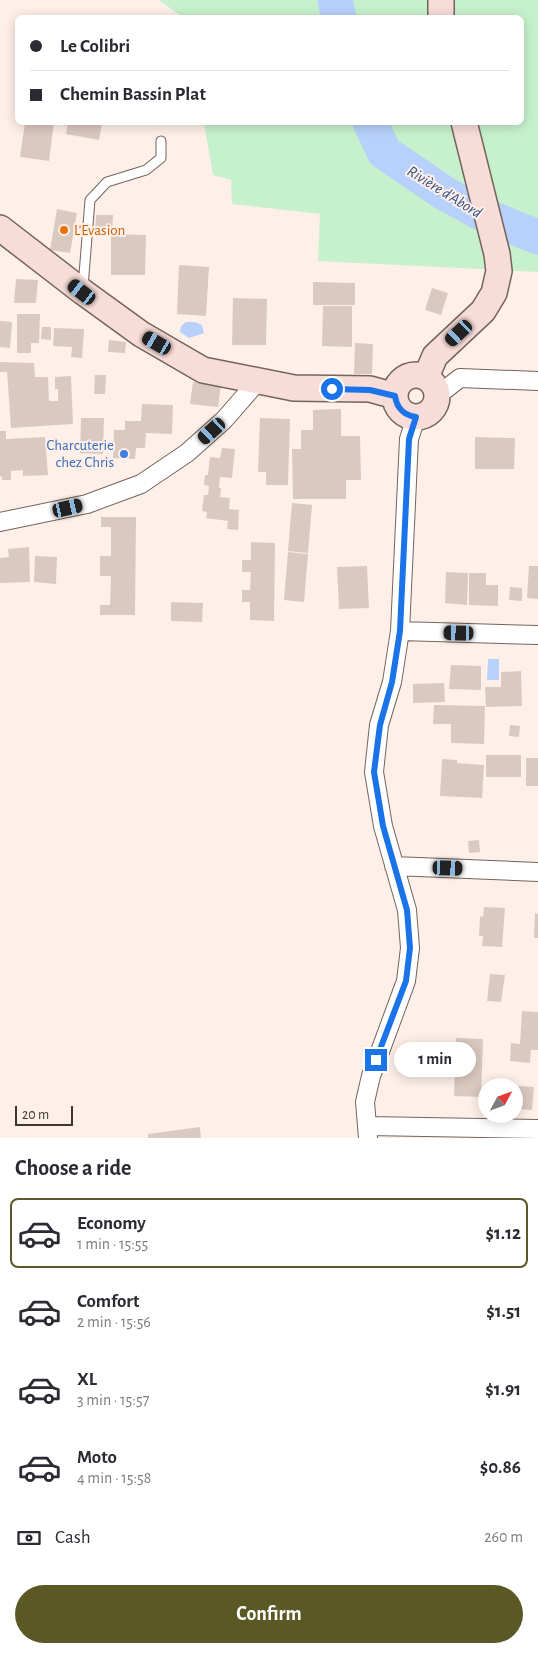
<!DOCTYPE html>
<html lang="en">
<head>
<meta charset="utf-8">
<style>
  :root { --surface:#fff; --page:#f7f7f7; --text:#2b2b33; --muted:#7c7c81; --line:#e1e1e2; --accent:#5a5825 }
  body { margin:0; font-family:"Alegreya Sans",sans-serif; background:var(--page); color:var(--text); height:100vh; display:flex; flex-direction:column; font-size:19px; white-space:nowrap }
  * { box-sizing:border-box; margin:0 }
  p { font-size:16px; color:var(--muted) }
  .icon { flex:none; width:28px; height:28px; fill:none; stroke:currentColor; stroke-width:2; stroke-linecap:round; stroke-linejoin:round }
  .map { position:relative; height:1138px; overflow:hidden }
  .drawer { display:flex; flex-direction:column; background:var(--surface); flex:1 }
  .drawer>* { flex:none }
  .top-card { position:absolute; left:15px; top:15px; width:509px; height:110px; border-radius:8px; box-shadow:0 2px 12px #0003; display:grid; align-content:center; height:110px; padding:0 15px; background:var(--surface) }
  .needle { width:32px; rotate:49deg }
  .tools { position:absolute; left:478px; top:1078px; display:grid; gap:10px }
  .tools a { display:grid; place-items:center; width:45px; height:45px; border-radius:50%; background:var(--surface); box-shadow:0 2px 12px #0003; font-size:25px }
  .scale { position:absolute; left:15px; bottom:12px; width:58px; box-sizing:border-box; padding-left:5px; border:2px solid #3c3632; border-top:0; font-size:14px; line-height:18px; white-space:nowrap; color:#3c3632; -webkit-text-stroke:4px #fef0e8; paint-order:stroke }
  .end { position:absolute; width:22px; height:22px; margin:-11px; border:6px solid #1a73e8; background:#fff; box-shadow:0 0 0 2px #fff }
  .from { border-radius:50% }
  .bubble { position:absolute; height:35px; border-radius:18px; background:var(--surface); box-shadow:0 2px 12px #0003; font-size:16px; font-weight:600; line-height:35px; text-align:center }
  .car { position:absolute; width:15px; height:30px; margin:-15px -8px; border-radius:6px; box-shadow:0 0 4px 1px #0007; background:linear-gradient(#222 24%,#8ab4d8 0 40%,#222 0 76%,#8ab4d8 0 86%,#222 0) }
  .top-card b { display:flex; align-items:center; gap:18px; height:48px; font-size:19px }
  .top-card b+b { border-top:1px solid var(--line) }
  .top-card i { width:12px; height:12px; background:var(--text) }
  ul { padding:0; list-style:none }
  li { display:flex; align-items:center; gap:15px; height:70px; margin:0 10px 8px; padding:0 5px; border:2px solid transparent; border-radius:8px }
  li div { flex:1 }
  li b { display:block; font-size:19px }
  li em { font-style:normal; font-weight:600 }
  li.on { border-color:var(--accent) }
  li>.icon { width:45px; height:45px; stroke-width:1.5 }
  h2 { padding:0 15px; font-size:22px; line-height:60px }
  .pay { display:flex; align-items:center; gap:12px; height:55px; padding:0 15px; font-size:19px }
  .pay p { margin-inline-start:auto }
  .cta { display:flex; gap:10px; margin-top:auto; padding:10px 15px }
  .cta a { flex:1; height:58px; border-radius:30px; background:var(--accent); color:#fff; font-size:20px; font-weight:600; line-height:58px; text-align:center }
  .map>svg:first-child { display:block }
</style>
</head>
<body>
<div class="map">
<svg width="538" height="1138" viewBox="0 0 538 1138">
  <rect width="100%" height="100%" fill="#fef0e8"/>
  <!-- green -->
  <path fill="#c7f1cd" d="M159,0h379v272l-220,-11 2,-47 -88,-10 -1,-24 -18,-5 -9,-52 317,-1v-104l-339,-1z"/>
  <!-- water -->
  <path fill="#b7d1fc" d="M186,322h9l7,3 2,8 -15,5 -9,-6 1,-6z
    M488,659h11v21h-12z"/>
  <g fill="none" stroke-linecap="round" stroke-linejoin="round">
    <!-- river -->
    <path stroke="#b7d1fc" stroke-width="35" d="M335,0l4,18
      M370,122l14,30 60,41 44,24 50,20"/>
  </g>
  <!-- building -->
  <path fill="#dac9bf" d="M25,122h29l-5,39 -29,-4z
    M68,122h34l-3,18 -33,-6z
    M57,209l20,4 -7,40 -20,-3z
    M96,215h17l-1,18h-17z
    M111,234l35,1 -1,40h-34z
    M179,265l30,2 -3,49 -29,-2z
    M16,279l22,1 -2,23h-22z
    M313,282l42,1v22h-42z
    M432,288l16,5 -7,22 -16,-5z
    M233,298l34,1 -1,46h-34z
    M323,306h29v41l-30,-1z
    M17,314h23l-1,29h-8v10h-14z
    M0,321l12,1 -2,26 -10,-1z
    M42,327h9v13l-10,-1z
    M54,328l30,1 -2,29 -11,-1 1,-10 -19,-1z
    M109,340l17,2 -1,11 -17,-1z
    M355,343l18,1 -1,30h-18z
    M0,362l34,1 1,14h13l1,24h9v-12h-3v-12l16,-1 2,48 -62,4 -4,-56h-7z
    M95,375h11l-1,19h-11z
    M193,382l28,3 -3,22 -28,-3z
    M142,404l31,1 -1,29 -26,-1 -1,15h-9l-1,11 -22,-1 1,-28h11v-9h16z
    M341,409v27h19l1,44h-15v19h-53l-1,-50h9v-19h12v-20z
    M81,418h23l-1,36 -23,-1z
    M260,418l30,1 -2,66h-22v-13h-8z
    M0,431h6v8l39,-2 3,38 -25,1v-6l-12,1v9h-9v-4l-2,1z
    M475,437l40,1 -1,31h-39z
    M222,448l13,1 -3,29 -12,-1 -1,11h2l-1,9 10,1 -1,11 10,1 -1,20 -11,-1 1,-8 -22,-3 1,-6 -5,-1 2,-16h4l1,-9 -5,-1 1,-10h3l2,-18 10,1z
    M292,503l20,2 -4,48 -20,-2z
    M101,517h35l-1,98h-35v-10h10l1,-29h-11v-20h11v-29h-10z
    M251,542l24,1 -1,78 -24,-1v-18h-8v-12h8l1,-18h-9v-12h9z
    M29,547l1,35 -30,1v-25l9,-1 -1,-8z
    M288,552l20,2 -4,48 -20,-2z
    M35,556l22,1 -1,27 -22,-2z
    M367,566l2,42 -30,1 -2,-42z
    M529,566h9v33l-11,-1z
    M446,572l22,1 -1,32 -22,-2z
    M469,573h17v12h12v21l-29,-1z
    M510,587l12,1v13l-13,-1z
    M171,602l32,1 -1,19 -31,-1z
    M451,665l30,1v24l-32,-1z
    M521,671l1,35 -36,1 -1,-20h16v-15z
    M444,683l1,19 -32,1v-19z
    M434,705l51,1 -1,38 -33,-1v-19h-18z
    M510,725l10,1 -1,11 -10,-1z
    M486,755h35v22h-35z
    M526,758h12v28h-12z
    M442,759l15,1v3l27,2 -2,33 -42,-2z
    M479,840l1,12 -11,1 -1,-12z
    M484,907l21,1 -3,39 -20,-1 1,-10h-4l1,-20 3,1z
    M535,913l3,1v24h-4z
    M490,974l15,1 -4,27 -14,-1z
    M522,1011l16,1v38h-7l-1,13 -20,-2 1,-18 9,1z
    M456,1038l27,1 -2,58 -27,-1z
    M519,1086l15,1 -2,23 -15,-1z
    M200,1127l1,11h-53v-4z"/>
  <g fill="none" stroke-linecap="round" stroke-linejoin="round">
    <defs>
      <path id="lane" d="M83,287l7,-87 17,-18 39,-12 15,-12v-17"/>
      <path id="street" d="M438,395l22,-17 78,3
        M0,522l87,-18 54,-20 46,-31 37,-33 34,-39
        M400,631l138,4
        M394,866l144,6
        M368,1126l170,3
        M368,1138l-3,-36 6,-26 35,-95 4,-33 -3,-38 -24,-84 -9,-54 5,-47 13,-43 8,-51 9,-192 7,-22"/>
      <path id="secondary" d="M441,18v-18
        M0,228l83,64 58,42 62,36 91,18 76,1 25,7
        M395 396a21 21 0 1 1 42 0a21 21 0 1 1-42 0Z
        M426,377l9,-21 48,-45 11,-18 5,-22 -2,-17 -33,-132"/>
    </defs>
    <!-- lane casing -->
    <use href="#lane" stroke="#73645b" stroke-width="11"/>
    <!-- street casing -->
    <use href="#street" stroke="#73645b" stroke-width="20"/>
    <!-- secondary casing -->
    <use href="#secondary" stroke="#73645b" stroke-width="28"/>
    <!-- lane -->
    <use href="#lane" stroke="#fff" stroke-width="9"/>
    <!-- street -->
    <use href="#street" stroke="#fff" stroke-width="18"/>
    <!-- secondary -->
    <use href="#secondary" stroke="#f7dcd8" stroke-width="25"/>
  </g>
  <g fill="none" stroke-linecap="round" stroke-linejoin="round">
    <!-- route -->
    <path stroke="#1a73e8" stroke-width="6" d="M332,389l38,1 25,6c2,13 9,19 21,21l-7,22 -9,192 -8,51 -12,43 -6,47 9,54 24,84 3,38 -4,33 -30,79"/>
  </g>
  <!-- markers -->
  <circle fill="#e8710a" stroke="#fef0e8" stroke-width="2" cx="64" cy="230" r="5"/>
  <circle fill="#3f7fe0" stroke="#fef0e8" stroke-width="2" cx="124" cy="454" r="5"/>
  <g text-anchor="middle" stroke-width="4" stroke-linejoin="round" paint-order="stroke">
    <!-- food labels -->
    <g font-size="15" fill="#c56008" stroke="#fef0e8" text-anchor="start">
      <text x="74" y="235">L'Evasion</text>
    </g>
    <!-- shop labels -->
    <g font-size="15" fill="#366cbe" stroke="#fef0e8" text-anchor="end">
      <text x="114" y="450">Charcuterie<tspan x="114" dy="17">chez Chris</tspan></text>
    </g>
    <!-- water labels -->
    <g font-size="16" font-style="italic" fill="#315087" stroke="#fef0e8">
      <text transform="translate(445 191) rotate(32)" y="6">Rivière d'Abord</text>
    </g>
  </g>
</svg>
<div class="tools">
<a><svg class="needle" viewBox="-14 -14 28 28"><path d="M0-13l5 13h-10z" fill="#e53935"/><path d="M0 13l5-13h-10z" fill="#7c7c81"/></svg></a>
</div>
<div class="scale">20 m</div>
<i class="end from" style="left:332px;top:389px"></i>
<i class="end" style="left:376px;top:1060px"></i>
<div class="bubble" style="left:394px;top:1042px;width:82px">1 min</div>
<i class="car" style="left:82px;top:292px;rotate:308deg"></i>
<i class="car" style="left:459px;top:333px;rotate:227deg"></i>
<i class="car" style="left:157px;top:343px;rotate:300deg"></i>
<i class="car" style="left:212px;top:431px;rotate:228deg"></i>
<i class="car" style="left:68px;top:508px;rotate:77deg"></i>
<i class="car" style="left:459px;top:633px;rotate:271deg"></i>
<i class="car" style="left:448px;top:868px;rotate:92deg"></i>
<div class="top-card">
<b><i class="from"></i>Le Colibri</b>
<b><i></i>Chemin Bassin Plat</b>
</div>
</div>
<section class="drawer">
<h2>Choose a ride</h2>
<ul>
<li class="on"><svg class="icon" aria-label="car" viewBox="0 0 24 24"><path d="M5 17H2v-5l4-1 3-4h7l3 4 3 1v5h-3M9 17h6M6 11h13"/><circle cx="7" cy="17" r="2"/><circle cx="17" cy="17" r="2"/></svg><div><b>Economy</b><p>1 min · 15:55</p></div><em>$1.12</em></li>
<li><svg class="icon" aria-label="car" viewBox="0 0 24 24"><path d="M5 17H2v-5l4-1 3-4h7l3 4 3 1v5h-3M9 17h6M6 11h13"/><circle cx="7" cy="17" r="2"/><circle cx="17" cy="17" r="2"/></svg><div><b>Comfort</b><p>2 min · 15:56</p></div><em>$1.51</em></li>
<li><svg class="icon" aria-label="car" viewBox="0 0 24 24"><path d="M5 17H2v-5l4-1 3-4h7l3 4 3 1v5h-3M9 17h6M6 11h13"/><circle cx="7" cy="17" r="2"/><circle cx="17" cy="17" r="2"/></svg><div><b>XL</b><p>3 min · 15:57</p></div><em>$1.91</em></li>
<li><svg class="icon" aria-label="car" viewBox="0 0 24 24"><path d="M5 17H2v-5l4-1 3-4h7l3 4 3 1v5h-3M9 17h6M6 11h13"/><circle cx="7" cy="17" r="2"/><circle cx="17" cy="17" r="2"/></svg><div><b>Moto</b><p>4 min · 15:58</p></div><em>$0.86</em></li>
</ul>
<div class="pay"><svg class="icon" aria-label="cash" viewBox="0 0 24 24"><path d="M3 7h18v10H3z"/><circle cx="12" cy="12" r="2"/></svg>Cash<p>260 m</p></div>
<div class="cta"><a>Confirm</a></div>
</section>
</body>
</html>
